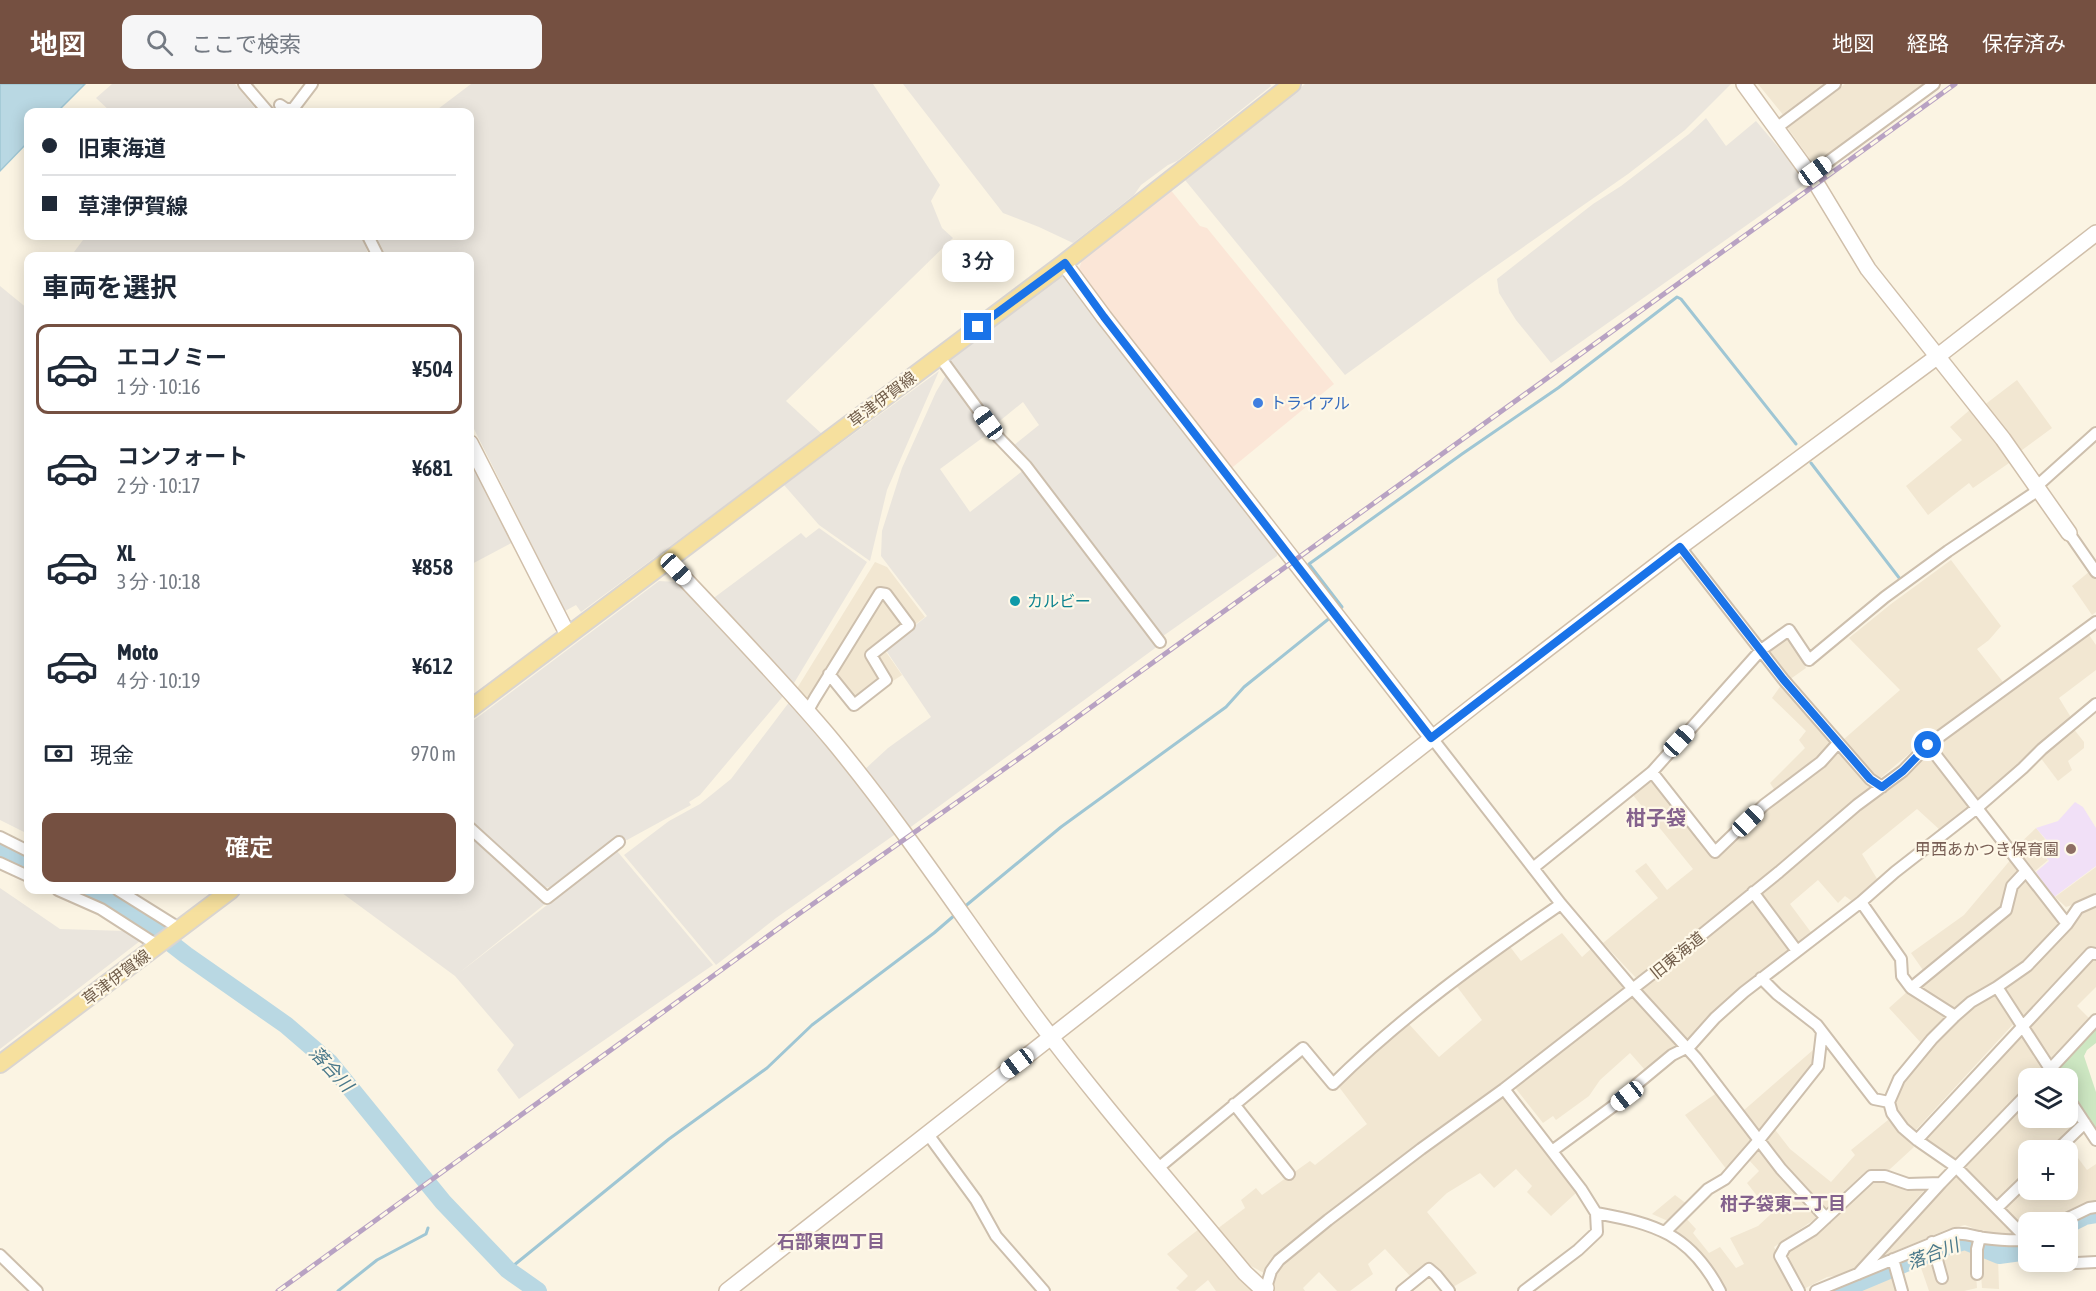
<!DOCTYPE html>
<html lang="ja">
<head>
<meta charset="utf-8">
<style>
  :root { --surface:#fff; --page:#f6f6f7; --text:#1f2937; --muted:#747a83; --line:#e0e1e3; --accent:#755041 }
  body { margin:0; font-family:"Asap Condensed","Noto Sans JP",sans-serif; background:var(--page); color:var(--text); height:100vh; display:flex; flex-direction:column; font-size:22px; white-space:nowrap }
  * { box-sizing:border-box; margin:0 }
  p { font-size:20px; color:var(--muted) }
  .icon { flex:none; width:33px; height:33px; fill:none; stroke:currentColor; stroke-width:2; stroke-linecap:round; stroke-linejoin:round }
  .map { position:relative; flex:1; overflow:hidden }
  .details { position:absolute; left:24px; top:168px; width:450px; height:642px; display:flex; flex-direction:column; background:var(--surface); border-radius:12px; box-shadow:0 3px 15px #0003 }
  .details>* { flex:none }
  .guide { position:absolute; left:24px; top:24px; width:450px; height:132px; border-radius:12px; box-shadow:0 3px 15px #0003; display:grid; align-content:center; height:132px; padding:0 18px; background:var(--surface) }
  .buttons { position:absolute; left:2018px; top:984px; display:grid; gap:12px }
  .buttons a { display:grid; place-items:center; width:60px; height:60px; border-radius:12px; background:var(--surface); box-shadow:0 3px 15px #0003; font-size:30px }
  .end { position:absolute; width:27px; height:27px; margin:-14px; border:8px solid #1a73e8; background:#fff; box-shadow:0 0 0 3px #fff }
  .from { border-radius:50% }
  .bubble { position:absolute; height:42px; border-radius:12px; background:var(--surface); box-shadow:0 3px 15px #0003; font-size:20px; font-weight:600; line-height:42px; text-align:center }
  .car { position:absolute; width:18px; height:36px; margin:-18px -9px; border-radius:8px; box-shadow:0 0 4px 2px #0007; background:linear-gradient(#fff 24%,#345 0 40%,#fff 0 76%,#345 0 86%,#fff 0) }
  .guide b { display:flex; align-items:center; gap:21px; height:57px; font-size:22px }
  .guide b+b { border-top:2px solid var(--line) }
  .guide i { width:15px; height:15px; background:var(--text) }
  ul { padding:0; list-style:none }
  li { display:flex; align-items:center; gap:18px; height:90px; margin:0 12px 9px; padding:0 6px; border:3px solid transparent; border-radius:12px }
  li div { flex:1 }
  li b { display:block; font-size:22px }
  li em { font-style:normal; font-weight:600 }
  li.current { border-color:var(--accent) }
  li>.icon { width:54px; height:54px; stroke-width:1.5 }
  h2 { padding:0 18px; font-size:27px; line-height:72px }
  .pay { display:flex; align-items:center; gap:15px; height:66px; padding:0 18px; font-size:22px }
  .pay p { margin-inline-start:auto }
  .primary-button { display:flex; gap:12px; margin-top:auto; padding:12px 18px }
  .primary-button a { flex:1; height:69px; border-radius:12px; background:var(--accent); color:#fff; font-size:24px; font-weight:600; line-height:69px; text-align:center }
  header { display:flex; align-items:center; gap:36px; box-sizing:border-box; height:84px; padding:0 30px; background:var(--accent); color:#fff }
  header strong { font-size:28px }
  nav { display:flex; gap:33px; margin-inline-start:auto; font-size:21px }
  .search { width:420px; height:54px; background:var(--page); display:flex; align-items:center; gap:15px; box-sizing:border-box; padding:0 21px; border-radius:12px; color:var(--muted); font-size:22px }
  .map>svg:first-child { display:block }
</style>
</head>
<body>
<header>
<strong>地図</strong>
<div class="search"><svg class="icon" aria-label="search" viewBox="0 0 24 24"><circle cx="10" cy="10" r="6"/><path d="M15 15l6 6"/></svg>ここで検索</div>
<nav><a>地図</a><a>経路</a><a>保存済み</a></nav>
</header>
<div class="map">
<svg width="2096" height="1207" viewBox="0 0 2096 1207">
  <rect width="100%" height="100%" fill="#fbf4e3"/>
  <!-- residential -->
  <path fill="#f2e7d2" d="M1758,0h70l-44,32z
    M1845,0h82l-112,82 -28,-39z
    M2017,296l35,48 -34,25 -35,-47z
    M1972,324l40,53 -39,27 -4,-5 -41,32 -22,-29 56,-46 -12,-13z
    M1951,476l50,66 -12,14 -12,9 26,33 -81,61 -44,37 -35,-40 57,-50 -51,-52 42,-34z
    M875,478l12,5 38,50 -41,32 18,26 -50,33 -19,-24 -7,1 -10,17v10l-20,-22z
    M2090,487l6,8v33l-4,3 -20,-29z
    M2087,548l9,13v25l-37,28 13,21 -31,24 -24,24 -37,32 -6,-2 -37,-49 57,-48z
    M1788,552l18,32 -17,12 -23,-28z
    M1782,600l54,60 -59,50 -7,-11 35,-35 -6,-8 7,-9 -34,-33z
    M2073,644l11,14v6l-16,13 4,9 -14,11 -18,-24z
    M1839,661l35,40 -236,195 -35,-37 55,-45 -23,-27 11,-8 21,27 26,-21 -61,-75 21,-18 60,82z
    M1929,668l42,54 -31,24 -23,-21 -55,45 17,28 -26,20 -8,-6 -7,7 -20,-23 -28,24 23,31 -15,12 -40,-53z
    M2036,744l13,16 -8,10 7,6 -13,11 -19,-24z
    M2012,774l10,11 -17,38 -80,66 -14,-20 53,-38z
    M2096,783v30l-30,10 -11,-10z
    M2027,792l36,47 -39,43 -69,45 -6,-2 -32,-24 93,-74 7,-23z
    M1754,813l39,51 -49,37 -59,57 -45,-51 52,-39z
    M2096,818v44l-9,2 -65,70 -20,-30 77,-78z
    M1562,849l20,24 11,-10 31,34 -2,9 -123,97 -78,54 -98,78 -49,40 -10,14 -13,-7 -34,-37 28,-21 -4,-8 15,-12 6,7 48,-34 5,4 52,-41 -28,-37 69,-64 31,34 43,-37 -27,-36 53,-40 13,17z
    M2092,873h4v30l-19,19 14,14 -39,41 -25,-37z
    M1909,906l41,25 -28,29 -33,-36z
    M1996,907l21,29 -103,112 -13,-11 -8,-13 1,-14 19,-30 58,-57z
    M1634,911l46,52 -35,23 -15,-17 -30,27 -11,16 -33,24 -3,-4 -10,7 -30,-38z
    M2020,947l22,36 -10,11h-4v5l-73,79 -35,-23z
    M1813,966l3,3 -3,15 -53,65 -17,-22z
    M1718,1008l34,43v7l-25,28 -42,-55z
    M1500,1010l5,5 71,94 -25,23 -24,-24 5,-6 -16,-17 -22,19 -14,-15 -33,20 -20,19 50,61 -24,14 -25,-25 -17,15 -26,-28 -17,15 5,10 -23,17h-13l-18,-19 -16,16 2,3h-34l2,-11 6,-16 91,-69 96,-78z
    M2028,1013v21h39v-17l11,16 -6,13 -20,20h-24v24l-30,31 -37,-38z
    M1888,1036l26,27 -25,23 -17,3 -45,41 -37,-40 -27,-34 10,-13 17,22 41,33 24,-27 -4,-5z
    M2066,1058l21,28 9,-6v38l-11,3 -34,17h-23v9h-5l-22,-23 27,-27v9h39v-40h-9z
    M1759,1062l59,71 -44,30 22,44h-72l-54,-61 14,-14 12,13 -3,4 16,20 11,-6 16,21 8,-4 -14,-26 28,-12 13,-12 -24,-31 12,-12 -12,-13z
    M1955,1088l64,62 -5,4 -31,-6 -18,-7 -17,4 -76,32z
    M1875,1094l9,1 22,12 21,-4 -77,87 -23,3 -25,13 -19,-35z
    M1675,1111l12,9 -19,17 -16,-7z
    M1199,1145l52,62h-35l-8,-11 -13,11h-15l-4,-3 12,-12 -21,-22z
    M1964,1160l10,4 3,40 -13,3h-35l-10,-29 14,-7 13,24 -6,-27z
    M1982,1166l16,7 1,32 -17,-1 -2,-28z
    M1893,1187l6,20h-51z"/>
  <!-- commercial -->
  <path fill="#fbe6d7" d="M1169,104l31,38 7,2 127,156 -106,87 -150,-199 4,-12z"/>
  <!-- industrial -->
  <path fill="#eae5dd" d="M112,0h123l23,28h-147l-15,-14z
    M471,0h402l67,101 -9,16 11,27 11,10 -167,163 36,33 -241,178 -5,-7 -11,6 -95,-190v-165h-84l-10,-20h94v-124h-36z
    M903,0h367l1,2 -94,75 -9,4 -27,20 -7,10 -61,48 -34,-16 -36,-14z
    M1305,0h426l-46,46 -57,44 -149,104 -134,97 -160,-195z
    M1706,34l20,28 30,-25 52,61 -257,181 -35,-43 -17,-27 -2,-14 96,-75 28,-18 68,-52z
    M86,152h274l5,5 3,15h-297z
    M1063,190l215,277 -1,5 -114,80 -150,-190 26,-21 -16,-23 -27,22 -48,-65z
    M0,202l28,23v525l-28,-14z
    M939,287l-52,119 -17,71 -51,-36 -35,-40z
    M948,288l41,61 -49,36 30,43 55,-43 133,177 -250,183 -45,-58 25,-23 43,-31 -46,-68 42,-33 -46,-60 1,-25 20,-63 34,-76z
    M470,371l45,86 -45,24z
    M819,444l48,34 -76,126 -80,-88 90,-67 5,5z
    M659,497l18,1 107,113 -84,100 -11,7 2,3 -64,35 -11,-3 -66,50 -7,1 -73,-65v-100z
    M790,617l46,52 61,80 -121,85 -60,47 -92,-110 45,-34 31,-17 31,-25z
    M470,753l75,67 -86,69 158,-122 96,114 -194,134 -22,-29 17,-25 -59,-69 -117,-86h132z
    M0,804l60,41 66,2 14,10 -140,108z"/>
  <!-- education -->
  <path fill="#f1e0f7" d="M2075,718l8,5 13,21v38l-42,31 -18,-25 13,-11 -7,-8 8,-9 -14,-16 22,-7z"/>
  <!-- green -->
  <path fill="#cde7c2" d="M2096,939v20l-9,7 -3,6 12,36v43l-29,-46v-11h-7l-6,-9z"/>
  <!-- water -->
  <path fill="#b9d8e3" stroke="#9fc6d4" stroke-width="1.5" d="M0,0h85l-28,28h-29v30l-28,29z"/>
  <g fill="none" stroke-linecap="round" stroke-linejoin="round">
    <!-- stream -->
    <path stroke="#9fc6d4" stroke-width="3" d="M1811,379l89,116
      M1339,526l3,-3 -33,-43 153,-110 96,-66 119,-91 4,2 115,145
      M963,824l98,-81 165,-120 18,-20 87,-70
      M508,1186l161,-131 98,-71 45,-43 122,-92 22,-19
      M338,1207l39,-31 49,-26 2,-6"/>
    <!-- river -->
    <path stroke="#b9d8e3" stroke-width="18" d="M0,766l28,13
      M88,806l34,15 64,50 100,70 43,37 114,140 65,68 30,21
      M2067,1141l18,-9 11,-2
      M1839,1207l100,-42 26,-8 34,14 22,-3 7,-3"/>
    <defs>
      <path id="street" d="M244,0l24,28
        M280,21l6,4h7l19,-25
        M1775,45l60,-45
        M1810,91l124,-91
        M368,152l10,20
        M939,272l60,82 27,28 134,176
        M2037,402l59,-53
        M2069,449l27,39
        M1680,463l103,132 87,100 12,8
        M807,628l8,-14 65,-105 6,1 23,31 -38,30 15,25 -32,25 -25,-31
        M1432,654l129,166 72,85 63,69 85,111 45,49
        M1928,661l139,179
        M1652,688l63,80 49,-47 57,-43 17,-19
        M470,744l77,70 72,-56
        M0,753l28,14
        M0,779l28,13
        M1533,784l119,-96 109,-122 28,-20 20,30 76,-63 63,-46 92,-62
        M58,806l43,19 56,36
        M118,806l56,35 4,5
        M1753,808l44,59
        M1861,818l40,57 1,17 9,12
        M1761,894l16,16 40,31 57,74 15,3
        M1997,903l59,91
        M1955,932l-44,-28 95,-78 6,-24 14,-15
        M2042,994l54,-58
        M1504,1005l77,100 15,24c60,11 94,21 124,78
        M2067,1012l29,44
        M1234,1020l55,70
        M927,1049l49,67 20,36 48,55
        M1917,1056l174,-187 5,1
        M2057,1066l28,-27
        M1552,1067l75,-55 10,-12 35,-29 18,-9 25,-28 29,-26 117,-90 34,-30 82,-64 46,-40 19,-19 54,-45
        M1157,1085l146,-121 30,36c69,-68 148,-125 228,-180
        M1997,1124l31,-30
        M2060,1138l29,-14 7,-1
        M1666,1147l42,-42 17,-10 34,-39 59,-74 4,-34
        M2028,1156l-72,-73 -39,-27 -14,-12 -11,-15 -3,-11 10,-23 33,-40 23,-23 16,-14 26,-15 30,-21 40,-42 11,-16 18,-8
        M1932,1158l10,36
        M0,1171l37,36
        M1893,1175l9,32
        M2052,1178l5,2 39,-2
        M1858,1190l83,-91 87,-90
        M1977,1190v-25l3,-12
        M1265,1207l6,-20 8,-11 49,-40 93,-71 83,-60 185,-144 90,-73 78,-67 46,-34 25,-26 168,-123
        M1402,1207l27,-22 7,6 13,16
        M1524,1207l54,-41 19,-18 -1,-19
        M1799,1207l-19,-35 5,-9 28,-17 58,-54h14l23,8 33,-1
        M1816,1207l139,-57c14,-1 16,2 29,4 15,2 29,3 44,2"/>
      <path id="secondary" d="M1744,0l72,99 52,86 135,170 66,94
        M1064,179l40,54 328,421
        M470,359l98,192
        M667,476c56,60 113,118 165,180 72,87 134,182 200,272 67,90 141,174 213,261l15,14 6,1
        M727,1207l750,-588 203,-156 258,-191 158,-123"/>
      <path id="primary" d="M470,625l594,-446 228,-179
        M0,980l231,-174"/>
    </defs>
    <!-- street casing -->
    <use href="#street" stroke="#cdbfad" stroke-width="14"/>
    <!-- secondary casing -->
    <use href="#secondary" stroke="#d0bfaa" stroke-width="18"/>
    <!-- primary casing -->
    <use href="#primary" stroke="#dad5d0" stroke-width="20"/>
    <!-- street -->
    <use href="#street" stroke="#fff" stroke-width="10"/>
    <!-- secondary -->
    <use href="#secondary" stroke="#fff" stroke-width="15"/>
    <!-- primary -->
    <use href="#primary" stroke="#f6e09e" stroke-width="16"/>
    <defs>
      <path id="rail" d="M278,1207l515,-373 265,-187 897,-647"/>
    </defs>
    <!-- rail casing -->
    <use href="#rail" stroke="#b8a2c3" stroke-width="5"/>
    <!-- rail -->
    <use href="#rail" stroke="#fef8e8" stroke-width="3" stroke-dasharray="9" stroke-linecap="butt"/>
  </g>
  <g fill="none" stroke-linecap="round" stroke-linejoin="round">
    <!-- route -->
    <path stroke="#1a73e8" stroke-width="8" d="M978,243l87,-64 39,54 327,421 249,-191 103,132 87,100 12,8 21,-16 25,-26"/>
  </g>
  <!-- markers -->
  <circle fill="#3f7fe0" stroke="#fef8e8" stroke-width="2" cx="1258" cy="319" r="6"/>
  <circle fill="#0f9aa8" stroke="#fef8e8" stroke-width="2" cx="1015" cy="517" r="6"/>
  <circle fill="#8d6e63" stroke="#fef8e8" stroke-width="2" cx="2071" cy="765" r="6"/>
  <g text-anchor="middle" stroke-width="4.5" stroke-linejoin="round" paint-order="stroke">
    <!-- street labels -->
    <g font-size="16" fill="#715d4a" stroke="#fef8e8">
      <text transform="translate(882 315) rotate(-37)" y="6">草津伊賀線</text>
      <text transform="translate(1677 871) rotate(-39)" y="6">旧東海道</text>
      <text transform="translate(116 893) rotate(-37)" y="6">草津伊賀線</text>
    </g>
    <!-- shop labels -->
    <g font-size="16" fill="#366cbe" stroke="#fef8e8" text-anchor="start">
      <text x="1270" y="325">トライアル</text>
    </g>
    <!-- culture labels -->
    <g font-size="16" fill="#0d838f" stroke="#fef8e8" text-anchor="start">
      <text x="1027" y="523">カルビー</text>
    </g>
    <!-- education labels -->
    <g font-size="16" fill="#785e54" stroke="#fef8e8" text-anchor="end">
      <text x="2059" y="771">甲西あかつき保育園</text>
    </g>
    <!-- water labels -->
    <g font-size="18" font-style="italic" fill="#49788a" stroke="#fef8e8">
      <text transform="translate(331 985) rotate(47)" y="6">落合川</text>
      <text transform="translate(1933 1170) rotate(-21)" y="6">落合川</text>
    </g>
    <!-- neighbourhood labels -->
    <g font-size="18" font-weight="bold" fill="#84628d" stroke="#fef8e8">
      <text x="1783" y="1126">柑子袋東二丁目</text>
      <text x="831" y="1164">石部東四丁目</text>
    </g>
    <!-- quarter labels -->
    <g font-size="20" font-weight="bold" fill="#84628d" stroke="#fef8e8">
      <text x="1656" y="741">柑子袋</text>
    </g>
  </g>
</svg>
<div class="buttons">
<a><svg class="icon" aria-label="layers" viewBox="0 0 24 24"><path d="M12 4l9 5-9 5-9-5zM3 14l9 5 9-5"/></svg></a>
<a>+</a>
<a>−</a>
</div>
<i class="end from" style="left:1928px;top:661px"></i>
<i class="end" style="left:978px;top:243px"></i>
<div class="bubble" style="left:942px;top:156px;width:72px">3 分</div>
<i class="car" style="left:1815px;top:87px;rotate:54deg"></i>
<i class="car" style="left:988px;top:339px;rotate:324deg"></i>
<i class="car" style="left:676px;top:485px;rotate:137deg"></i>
<i class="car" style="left:1679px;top:657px;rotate:43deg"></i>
<i class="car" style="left:1748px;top:737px;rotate:46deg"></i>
<i class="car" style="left:1017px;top:979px;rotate:233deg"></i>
<i class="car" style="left:1627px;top:1012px;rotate:232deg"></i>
<div class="guide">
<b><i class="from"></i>旧東海道</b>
<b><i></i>草津伊賀線</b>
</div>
<section class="details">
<h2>車両を選択</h2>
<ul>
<li class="current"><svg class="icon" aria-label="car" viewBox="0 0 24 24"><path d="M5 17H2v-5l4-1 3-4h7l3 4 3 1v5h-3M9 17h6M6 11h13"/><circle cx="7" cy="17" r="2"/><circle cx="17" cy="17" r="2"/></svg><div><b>エコノミー</b><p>1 分 · 10:16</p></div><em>¥504</em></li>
<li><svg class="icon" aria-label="car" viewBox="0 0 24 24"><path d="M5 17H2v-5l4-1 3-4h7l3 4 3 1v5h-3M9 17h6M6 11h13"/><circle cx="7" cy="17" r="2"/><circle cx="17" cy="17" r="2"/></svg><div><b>コンフォート</b><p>2 分 · 10:17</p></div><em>¥681</em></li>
<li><svg class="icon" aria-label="car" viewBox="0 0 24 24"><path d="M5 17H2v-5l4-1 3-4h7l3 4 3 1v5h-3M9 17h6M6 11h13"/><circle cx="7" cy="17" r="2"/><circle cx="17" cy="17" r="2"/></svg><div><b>XL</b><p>3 分 · 10:18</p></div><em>¥858</em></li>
<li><svg class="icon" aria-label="car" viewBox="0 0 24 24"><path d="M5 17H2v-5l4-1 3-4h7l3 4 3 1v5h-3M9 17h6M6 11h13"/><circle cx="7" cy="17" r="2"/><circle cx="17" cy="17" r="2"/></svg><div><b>Moto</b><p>4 分 · 10:19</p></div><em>¥612</em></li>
</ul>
<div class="pay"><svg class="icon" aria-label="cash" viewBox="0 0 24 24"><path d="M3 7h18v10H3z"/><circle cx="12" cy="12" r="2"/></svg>現金<p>970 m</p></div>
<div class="primary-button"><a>確定</a></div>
</section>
</div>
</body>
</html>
